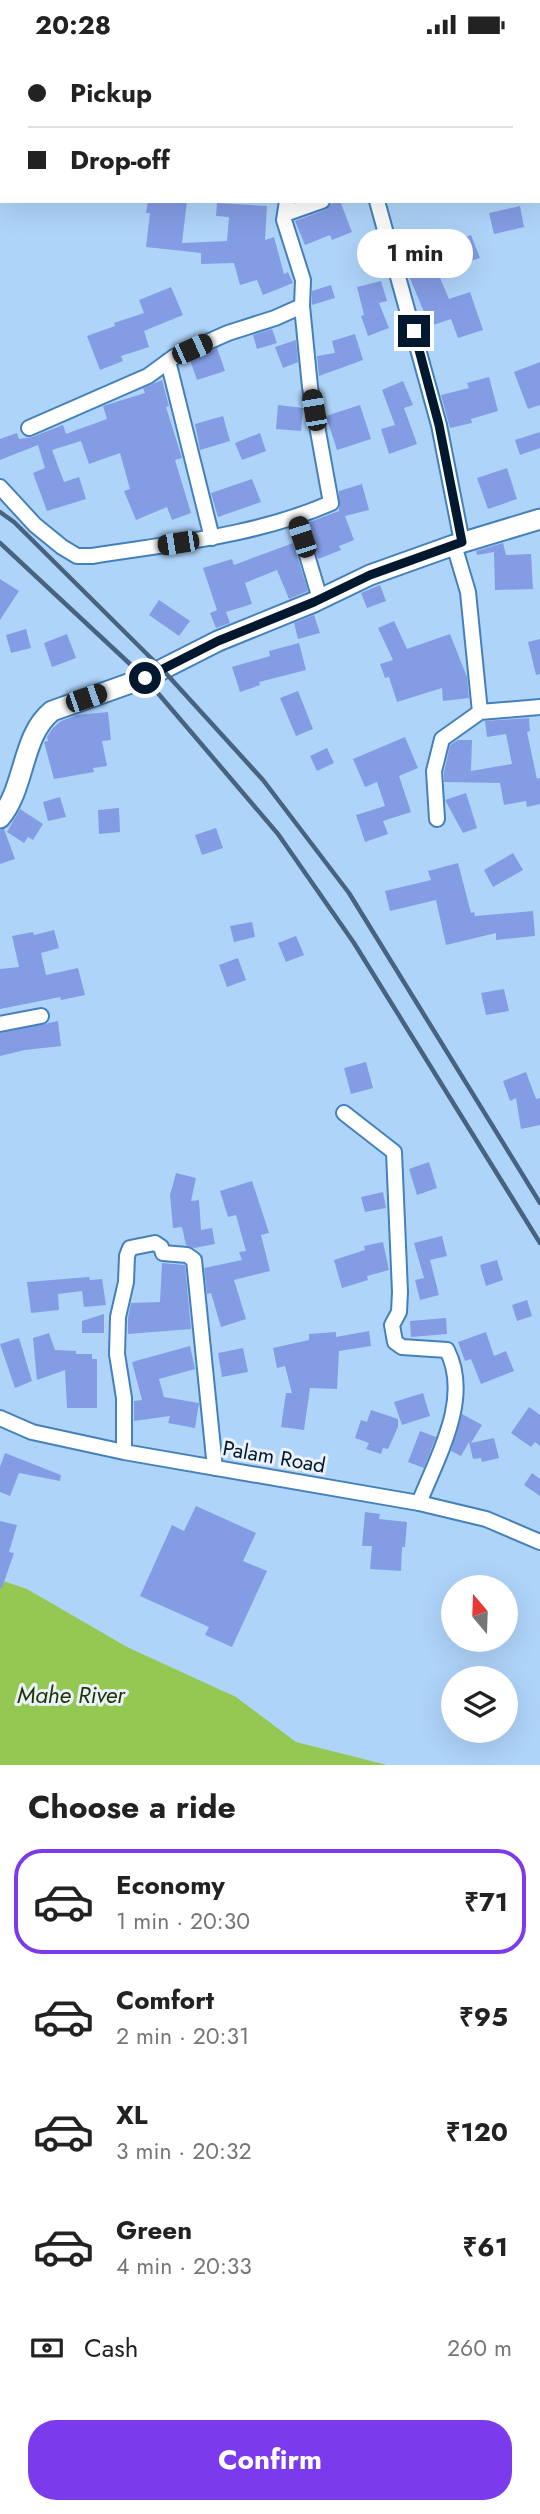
<!DOCTYPE html>
<html lang="en">
<head>
<meta charset="utf-8">
<style>
  :root { --surface:#fff; --page:#f2f2f2; --text:#222; --muted:#767676; --line:#e0e0e0; --accent:#7c3aed }
  body { margin:0; font-family:Jost,sans-serif; background:var(--page); color:var(--text); height:100vh; display:flex; flex-direction:column; font-size:26px; white-space:nowrap }
  * { box-sizing:border-box; margin:0 }
  p { font-size:23px; color:var(--muted) }
  .icon { flex:none; width:38px; height:38px; fill:none; stroke:currentColor; stroke-width:2; stroke-linecap:round; stroke-linejoin:round }
  .map { position:relative; height:1716px; overflow:hidden }
  .drawer { display:flex; flex-direction:column; background:var(--surface); flex:1 }
  .drawer>* { flex:none }
  .banner { position:absolute; left:0px; top:0px; width:541px; height:154px; box-shadow:0 7px 28px #0002; display:grid; align-content:center; height:154px; padding:0 28px; background:var(--surface) }
  .needle { width:46px; rotate:341deg }
  .fabs { position:absolute; left:441px; top:1526px; display:grid; gap:14px }
  .fabs a { display:grid; place-items:center; width:77px; height:77px; border-radius:50%; background:var(--surface); box-shadow:0 7px 28px #0002; font-size:35px }
  .end { position:absolute; width:32px; height:32px; margin:-16px; border:9px solid #01182f; background:#fff; box-shadow:0 0 0 4px #fff }
  .from { border-radius:50% }
  .bubble { position:absolute; height:49px; border-radius:24px; background:var(--surface); box-shadow:0 7px 28px #0002; font-size:23px; font-weight:700; line-height:49px; text-align:center }
  .car { position:absolute; width:21px; height:42px; margin:-21px -10px; border-radius:9px; box-shadow:0 0 5px 2px #0007; background:linear-gradient(#222 24%,#8ab4d8 0 40%,#222 0 76%,#8ab4d8 0 86%,#222 0) }
  .banner b { display:flex; align-items:center; gap:24px; height:66px; font-size:26px }
  .banner b+b { border-top:2px solid var(--line) }
  .banner i { width:18px; height:18px; background:var(--text) }
  ul { padding:0; list-style:none }
  li { display:flex; align-items:center; gap:21px; height:105px; margin:0 14px 10px; padding:0 14px; border:4px solid transparent; border-radius:28px }
  li div { flex:1 }
  li b { display:block; font-size:26px }
  li em { font-style:normal; font-weight:700 }
  li.on { border-color:var(--accent) }
  li>.icon { width:63px; height:63px; stroke-width:1.5 }
  h2 { padding:0 28px; font-size:32px; line-height:84px }
  .pay { display:flex; align-items:center; gap:18px; height:77px; padding:0 28px; font-size:26px }
  .pay p { margin-inline-start:auto }
  .primary-button { display:flex; gap:14px; margin-top:auto; padding:14px 28px }
  .primary-button a { flex:1; height:80px; border-radius:28px; background:var(--accent); color:#fff; font-size:28px; font-weight:700; line-height:80px; text-align:center }
  .status { display:flex; justify-content:space-between; align-items:center; height:49px; padding:0 35px; background:var(--surface); direction:ltr }
  .status svg { height:19px; fill:currentColor }
  .map>svg:first-child { display:block }
</style>
</head>
<body>
<div class="status"><b>20:28</b><svg viewBox="0 0 49 12"><path d="M0 12V9h3v3zM5 12V6h3v6zM10 12V3h3v9zM15 12V0h3v12zM26 1h20v11H26zM47 4h2v5h-2z"/></svg></div>
<div class="map">
<svg width="540" height="1716" viewBox="0 0 540 1716">
  <rect width="100%" height="100%" fill="#afd4fa"/>
  <!-- water -->
  <path fill="#94c853" d="M0,1531l27,9 100,58 109,50 60,45 91,23h-387z"/>
  <!-- building -->
  <path fill="#849ce4" d="M148,152h39l-5,42 45,-2 2,-24 -13,-1 1,-13 50,3 -2,34 9,-3 10,37 4,-2 5,11 -30,12 -6,-15 -17,5 -6,-22 -33,1v-11l-55,-6 4,-34h-4z
    M340,152l12,31 -20,8 -2,-5 -25,10 -10,-24 30,-11 6,-6z
    M520,157l4,21 -30,7 -5,-21z
    M471,186l9,23 -21,7 -9,-22z
    M432,210l17,40 21,-7 13,38 -25,8 -7,-19 -21,7 -24,-57z
    M381,232l6,20 -8,2 10,25 -21,8 -7,-20 3,-1 -7,-28z
    M331,236l4,13 -23,7v-14z
    M171,238l12,28 -39,16 5,16 -28,9 2,5 -23,9 -13,-34 28,-10 -1,-3 30,-10 -5,-13z
    M272,280l5,14 -20,6 -4,-14z
    M355,285l8,26 -44,16 -2,-20 18,-3 -3,-12z
    M296,291l2,22 -15,6 -8,-21z
    M217,299l8,23 -28,9 -7,-20z
    M540,313v43l-12,4 -14,-37z
    M489,328l9,34 -27,8 1,4 -22,5 -9,-33 28,-7 -2,-5z
    M162,331l7,26 -3,1 16,51 -7,2 16,53 -19,7 -5,-13 -31,13 -12,-29 6,-2 -10,-36 -31,11 -8,-23 -29,9 12,32 15,-5 7,22 -39,12 -14,-38 12,-5 -7,-23 -38,15v-21l17,-6 2,6 13,-2 31,-12 3,9 -3,1 44,-16 -4,-13 42,-13 -2,-5z
    M403,332l10,24 -9,3 13,36 -28,10 -8,-25 14,-4 -13,-35z
    M278,356l25,3 -2,23 -25,-2z
    M360,356l11,34 -34,11 -11,-34z
    M223,367l7,25 -30,9 -5,-26z
    M540,383v16l-20,7 -5,-15z
    M260,384l6,18 -24,9 -7,-17z
    M507,419l10,31 -29,10 -11,-31z
    M252,430l9,23 -43,15 -7,-24z
    M362,435l7,26 -24,6 9,24 -15,6 2,4 -23,9 -11,-36 32,-12v-20z
    M293,494l15,48 -19,8 -12,-29 -32,13 7,21 -26,8 4,11 -14,5 -6,-15 7,-3 -14,-42 29,-9 2,6z
    M503,494l3,12 25,-1 2,35 -38,1 -1,-38 -17,3 -1,-4z
    M0,530l19,12 -19,29z
    M380,536l6,16 -19,7 -6,-15z
    M159,551l31,21 -11,15 -30,-21z
    M314,566l6,18 -22,6 -4,-16z
    M394,572l13,28 43,-15 17,43 2,21 -26,3 -1,-13 -45,14 -8,-25 -4,1 -5,-14 13,-4 -15,-32z
    M26,580l5,19 -20,5 -5,-18z
    M67,585l9,24 -24,9 -8,-24z
    M540,590v35l-4,1 -8,-33z
    M299,594l7,27 -47,12 1,3 -20,7 -8,-25 38,-11 -1,-5z
    M298,642l15,38 -17,7 -16,-38z
    M108,663l3,28 -9,1 5,25 -14,2 1,4 -40,7 -10,-37 4,-1 -1,-4 5,-8 9,-8 16,-6z
    M529,669l1,13 -3,1 10,47 3,-1v26l-13,3 -1,-6 -22,4 -4,-22 -56,-1v-10l6,-27 8,-5h14l-1,31 41,-7 -6,-30 -19,3 -2,-16z
    M405,688l13,31 -19,8 12,36 -28,9 5,13 -23,8 -9,-27 29,-9 -8,-24 -12,5 -12,-28z
    M327,699l7,15 -17,8 -7,-15z
    M466,744l11,35 -14,5 -18,-33z
    M60,748l6,20 -18,4 -5,-19z
    M119,759l1,24 -21,2 -1,-24z
    M20,760l23,15 -10,16 -5,-3 -4,6 -17,-11z
    M216,779l7,20 -21,7 -7,-20z
    M4,780l11,30 -15,5v-34z
    M513,804l10,17 -30,17 -9,-17z
    M458,814l13,50 3,-1 1,4 58,-5 2,25 -39,4v-7l-50,12 -10,-45 -46,11 -5,-20 46,-11 -3,-9z
    M252,873l3,15 -21,5 -4,-16z
    M54,881l5,18 -18,5 5,22 32,-7 7,27 -24,5 -1,-3 -60,12v-40l19,-2 -7,-31 21,-4 1,3z
    M296,887l8,19 -18,7 -8,-19z
    M238,909l8,22 -19,7 -8,-22z
    M504,940l5,22 -23,4 -5,-22z
    M58,972l3,25 -36,4 -25,6v-23z
    M366,1013l7,26 -22,6 -7,-26z
    M526,1023l10,27 4,-1v27l-19,4 -5,-31 -6,3 -7,-20z
    M429,1113l8,26 -20,7 -8,-26z
    M176,1124l20,5 -5,23 8,-1 2,30 11,-2 3,16 -21,4 -8,-3 -4,-18 -9,1 -3,-33z
    M252,1132l17,52 -8,2 9,36 -36,9 12,39 -25,8 -10,-34 -4,1 -3,-26 38,-8 -3,-8 7,-1 -10,-36 -8,2 -8,-26z
    M383,1143l3,16 -21,4 -4,-15z
    M442,1187l5,20 -17,4 9,35 -19,5 -5,-20 9,-2 -10,-35z
    M383,1193l6,28 -22,6 1,4 -26,8 -8,-28 31,-10 -1,-4z
    M497,1211l6,20 -17,6 -6,-21z
    M162,1214l23,2 6,64 -63,5v-16l3,-15 29,-1z
    M89,1228l1,3 12,-1 4,26 -22,2 -2,-16 -24,3 1,16 -28,3 -4,-31z
    M527,1251l5,16 -15,5 -5,-16z
    M104,1265v19h-22v-12z
    M446,1269l1,16 -36,3 -1,-16z
    M369,1282l2,15 -32,5 -2,38 -27,-1 -6,42 -23,-3 5,-34h6l-7,-27 -8,2 -4,-20 36,-8v-6l27,-2v5z
    M486,1283l8,24 12,-5 8,20 -33,13 -10,-25 -6,2 -7,-19z
    M49,1284l6,17 21,1v3h16v5h5v49h-30l-2,-38 -28,10 -4,-42z
    M19,1289l13,43 -17,7 -15,-44z
    M190,1297l5,23 -36,10 5,18 35,6 -4,25 -27,-5 2,-7 -36,5v-20l8,-1 -10,-38z
    M243,1299l5,24 -26,5 -4,-24z
    M423,1344l7,23 -28,9 -8,-23z
    M529,1358l11,8v31l-5,-4 -4,5 -20,-14z
    M371,1361l27,9v8l-10,22 -5,-1 -2,6 -15,-5 3,-6 -14,-5 6,-18 6,2z
    M462,1365l20,11 -11,18 23,-5 5,20 -17,4 -1,-4 -8,1 -4,-17 -8,14 -10,-5z
    M420,1382l16,6 -12,31 -16,-6z
    M5,1404l56,22 -1,6 -41,-8 -9,23 -10,-4v-25z
    M532,1424l8,6v17l-16,-11z
    M196,1457l60,27 -13,28 24,10 -35,76 -27,-12 4,-8 -69,-31 32,-71 12,6z
    M365,1463l15,2 -1,5 28,3 -2,25h-3l-1,24 -31,-2 2,-23h-10z
    M0,1472l17,4 -8,27 5,1 -12,35h-2z"/>
  <g fill="none" stroke-linecap="round" stroke-linejoin="round">
    <defs>
      <path id="minor" d="M43,2l1,-2
        M334,2v-2
        M0,99l2,-4
        M377,152l62,224 23,117
        M285,165l37,-13
        M168,312l44,177
        M29,379l119,-52 26,-19 54,-24 47,-15 27,-12
        M0,438l35,38 27,22 15,9h15c82,-13 163,-20 239,-53l-21,-116 -8,-81 1,-26 -19,-60 3,-19
        M296,469l24,81
        M454,496l14,47 12,120
        M437,770l-3,-48 8,-32 38,-27 60,-5
        M0,975l41,-8
        M344,1064l50,39 6,140 -1,20 -7,13 3,17 7,5 45,3c25,49 -10,107 -28,153
        M0,1369l32,14 92,20 295,51 67,16 54,23
        M124,1403v-54l-7,-44 1,-37 8,-35 1,-26 3,-8 25,-5 6,4 2,6 24,2 7,5 21,208"/>
      <path id="secondary" d="M498,0l1,2
        M539,137l1,4
        M0,769c26,-31 21,-82 52,-107l93,-33 73,-37 96,-39 56,-27 84,-30 86,-26"/>
    </defs>
    <!-- minor casing -->
    <use href="#minor" stroke="#4481bb" stroke-width="18"/>
    <!-- secondary casing -->
    <use href="#secondary" stroke="#4481bb" stroke-width="23"/>
    <!-- minor -->
    <use href="#minor" stroke="#fff" stroke-width="14"/>
    <!-- secondary -->
    <use href="#secondary" stroke="#fff" stroke-width="19"/>
    <!-- rail -->
    <path stroke="#476380" stroke-width="4.5" d="M0,463l14,10 148,147 101,111 86,113 191,310
      M0,494l145,135 133,156 76,109 186,300"/>
  </g>
  <g fill="none" stroke-linecap="round" stroke-linejoin="round">
    <!-- route -->
    <path stroke="#01182f" stroke-width="9" d="M145,629l73,-37 96,-39 56,-27 92,-33 -23,-117 -25,-94"/>
  </g>
  <g text-anchor="middle" stroke-width="6" stroke-linejoin="round" paint-order="stroke">
    <!-- street labels -->
    <g font-size="21" fill="#01182f" stroke="#ebf1f8">
      <text transform="translate(274 1408) rotate(10)" y="7">Palam Road</text>
    </g>
    <!-- water labels -->
    <g font-size="23" font-style="italic" fill="#1f3202" stroke="#ebf1f8">
      <text x="71" y="1654">Mahe River</text>
    </g>
  </g>
</svg>
<div class="fabs">
<a><svg class="needle" viewBox="-14 -14 28 28"><path d="M0-13l5 13h-10z" fill="#e53935"/><path d="M0 13l5-13h-10z" fill="#767676"/></svg></a>
<a><svg class="icon" aria-label="layers" viewBox="0 0 24 24"><path d="M12 4l9 5-9 5-9-5zM3 14l9 5 9-5"/></svg></a>
</div>
<i class="end from" style="left:145px;top:629px"></i>
<i class="end" style="left:414px;top:282px"></i>
<div class="bubble" style="left:357px;top:180px;width:116px">1 min</div>
<i class="car" style="left:192px;top:300px;rotate:66deg"></i>
<i class="car" style="left:314px;top:361px;rotate:350deg"></i>
<i class="car" style="left:302px;top:488px;rotate:342deg"></i>
<i class="car" style="left:178px;top:494px;rotate:261deg"></i>
<i class="car" style="left:86px;top:649px;rotate:71deg"></i>
<div class="banner">
<b><i class="from"></i>Pickup</b>
<b><i></i>Drop-off</b>
</div>
</div>
<section class="drawer">
<h2>Choose a ride</h2>
<ul>
<li class="on"><svg class="icon" aria-label="car" viewBox="0 0 24 24"><path d="M5 17H2v-5l4-1 3-4h7l3 4 3 1v5h-3M9 17h6M6 11h13"/><circle cx="7" cy="17" r="2"/><circle cx="17" cy="17" r="2"/></svg><div><b>Economy</b><p>1 min · 20:30</p></div><em>₹71</em></li>
<li><svg class="icon" aria-label="car" viewBox="0 0 24 24"><path d="M5 17H2v-5l4-1 3-4h7l3 4 3 1v5h-3M9 17h6M6 11h13"/><circle cx="7" cy="17" r="2"/><circle cx="17" cy="17" r="2"/></svg><div><b>Comfort</b><p>2 min · 20:31</p></div><em>₹95</em></li>
<li><svg class="icon" aria-label="car" viewBox="0 0 24 24"><path d="M5 17H2v-5l4-1 3-4h7l3 4 3 1v5h-3M9 17h6M6 11h13"/><circle cx="7" cy="17" r="2"/><circle cx="17" cy="17" r="2"/></svg><div><b>XL</b><p>3 min · 20:32</p></div><em>₹120</em></li>
<li><svg class="icon" aria-label="car" viewBox="0 0 24 24"><path d="M5 17H2v-5l4-1 3-4h7l3 4 3 1v5h-3M9 17h6M6 11h13"/><circle cx="7" cy="17" r="2"/><circle cx="17" cy="17" r="2"/></svg><div><b>Green</b><p>4 min · 20:33</p></div><em>₹61</em></li>
</ul>
<div class="pay"><svg class="icon" aria-label="cash" viewBox="0 0 24 24"><path d="M3 7h18v10H3z"/><circle cx="12" cy="12" r="2"/></svg>Cash<p>260 m</p></div>
<div class="primary-button"><a>Confirm</a></div>
</section>
</body>
</html>
